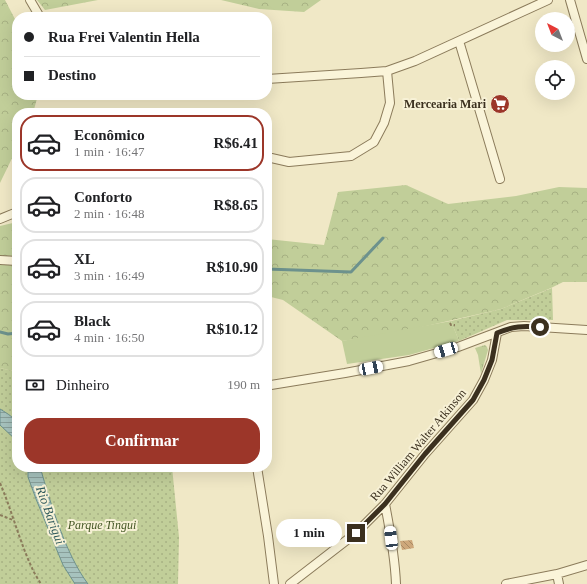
<!DOCTYPE html>
<html lang="pt">
<head>
<meta charset="utf-8">
<style>
  :root { --surface:#fff; --page:#f2f2f2; --text:#202124; --muted:#757577; --line:#e0e0e0; --accent:#9c3629 }
  body { margin:0; font-family:Georgia,serif; background:var(--page); color:var(--text); height:100vh; display:flex; flex-direction:column; font-size:15px; white-space:nowrap }
  * { box-sizing:border-box; margin:0 }
  p { font-size:13px; color:var(--muted) }
  .icon { flex:none; width:22px; height:22px; fill:none; stroke:currentColor; stroke-width:2; stroke-linecap:round; stroke-linejoin:round }
  .map { position:relative; flex:1; overflow:hidden }
  .side { position:absolute; left:12px; top:108px; width:260px; height:364px; display:flex; flex-direction:column; background:var(--surface); border-radius:16px; box-shadow:0 4px 16px #0002 }
  .side>* { flex:none }
  .hud { position:absolute; left:12px; top:12px; width:260px; height:88px; border-radius:16px; box-shadow:0 4px 16px #0002; display:grid; align-content:center; height:88px; padding:0 12px; background:var(--surface) }
  .needle { width:26px; rotate:318deg }
  .controls { position:absolute; left:535px; top:12px; display:grid; gap:8px }
  .controls a { display:grid; place-items:center; width:40px; height:40px; border-radius:50%; background:var(--surface); box-shadow:0 4px 16px #0002; font-size:20px }
  .end { position:absolute; width:18px; height:18px; margin:-9px; border:5px solid #3b301f; background:#fff; box-shadow:0 0 0 2px #fff }
  .from { border-radius:50% }
  .bubble { position:absolute; height:28px; border-radius:14px; background:var(--surface); box-shadow:0 4px 16px #0002; font-size:13px; font-weight:600; line-height:28px; text-align:center }
  .car { position:absolute; width:12px; height:24px; margin:-12px -6px; border-radius:5px; box-shadow:0 0 3px 1px #0007; background:linear-gradient(#fff 24%,#345 0 40%,#fff 0 76%,#345 0 86%,#fff 0) }
  .hud b { display:flex; align-items:center; gap:14px; height:38px; font-size:15px }
  .hud b+b { border-top:1px solid var(--line) }
  .hud i { width:10px; height:10px; background:var(--text) }
  ul { padding:7px 0 0; list-style:none }
  li { display:flex; align-items:center; gap:12px; height:56px; margin:0 8px 6px; padding:0 4px; border:2px solid var(--line); border-radius:16px }
  li div { flex:1 }
  li b { display:block; font-size:15px }
  li em { font-style:normal; font-weight:600 }
  li.on { border-color:var(--accent) }
  li>.icon { width:36px; height:36px; stroke-width:1.5 }
  .pay { display:flex; align-items:center; gap:10px; height:44px; padding:0 12px; font-size:15px }
  .pay p { margin-inline-start:auto }
  .button { display:flex; gap:8px; margin-top:auto; padding:8px 12px }
  .button a { flex:1; height:46px; border-radius:16px; background:var(--accent); color:#fff; font-size:16px; font-weight:600; line-height:46px; text-align:center }
  .map>svg:first-child { display:block }
</style>
</head>
<body>
<div class="map">
<svg width="587" height="584" viewBox="0 0 587 584">
  <defs>
    <pattern id="grass-tufts" width="24" height="20" patternUnits="userSpaceOnUse"><rect width="24" height="20" fill="#c1ce99"/><path d="M3 7l-1-3M5 7V3M7 7l1-3M15 17l-1-3M17 17v-4M19 17l1-3" fill="none" stroke="#a7b183"/></pattern>
    <pattern id="forest-crowns" width="20" height="18" patternUnits="userSpaceOnUse"><rect width="20" height="18" fill="#c1ce99"/><path d="M2 6a3 3 0 1 1 6 0M12 15a3 3 0 1 1 6 0" fill="none" stroke="#a7b183"/></pattern>
    <pattern id="park-dots" width="8" height="8" patternUnits="userSpaceOnUse"><rect width="8" height="8" fill="#c1ce99"/><path d="M2 2h.1M6 6h.1" fill="none" stroke="#a7b183" stroke-width="1.8" stroke-linecap="round"/></pattern>
    <pattern id="water-rules" width="6" height="5" patternUnits="userSpaceOnUse"><rect width="6" height="5" fill="#a7c3be"/><path d="M0 2.5h6" fill="none" stroke="#899f9a"/></pattern>
    <pattern id="building-back-hatch" width="6" height="6" patternUnits="userSpaceOnUse"><rect width="6" height="6" fill="#cea87b"/><path d="M-1 5l2 2M0 0l6 6M5-1l2 2" fill="none" stroke="#a88964"/></pattern>
  </defs>
  <rect width="100%" height="100%" fill="#f0e8c6"/>
  <!-- grass -->
  <path fill="url(#grass-tufts)" d="M485,345l2,2 1,3 -7,24 -3,-19 -3,-7z"/>
  <!-- forest -->
  <path fill="url(#forest-crowns)" d="M0,0h5l12,23v72h21l-5,18h-16v35l-17,35z
    M37,0h61l-53,10z
    M221,0h100l-17,12 -45,-3z
    M406,185l42,19 68,-8 43,-9 28,1v94h-24l-12,6 -50,21 -110,25 -49,7 -59,-41 -16,-4v-57l57,6 14,-53z
    M17,222v150l-17,-4v-142z"/>
  <!-- park -->
  <path fill="url(#park-dots)" d="M552,288l1,32h-46l-48,21 -8,-20 50,-12z
    M0,368l17,4v95h155l7,70 -1,47h-178z"/>
  <!-- garden -->
  <path fill="#c1ce99" d="M451,321l8,20 -50,14 -62,9 -5,-23z"/>
  <!-- water -->
  <path fill="url(#water-rules)" stroke="#6d928d" d="M0,409c18,11 17,11 17,32l-17,-16z
    M28,467h12c11,37 25,86 48,117h-13l-12,-19 -27,-66 -8,-22z"/>
  <g fill="none" stroke-linecap="round" stroke-linejoin="round">
    <!-- stream -->
    <path stroke="#6d928d" stroke-width="3" d="M267,269l84,3 32,-34
      M0,332l8,2 9,-1"/>
  </g>
  <!-- building -->
  <path fill="url(#building-back-hatch)" d="M412,540l2,8 -12,2 -2,-9z"/>
  <g fill="none" stroke-linecap="round" stroke-linejoin="round">
    <defs>
      <path id="street" d="M30,0l10,17
        M570,0l17,59
        M459,41l41,138
        M267,79l94,-6 26,-2 28,-10 133,-61
        M267,157l22,5 62,-6 23,-14 10,-19 6,-20 -3,-32
        M0,219l17,-7
        M0,260l17,1
        M267,387l4,-2 74,-12 64,-12 49,-14 53,-20 13,-1 63,4
        M257,467l11,69 6,48
        M385,504c5,26 10,53 11,80
        M557,574l2,10
        M290,584l66,-51 29,-29 40,-50 48,-54 11,-20 8,-20 5,-27
        M506,584l51,-10 30,-9"/>
    </defs>
    <!-- street casing -->
    <use href="#street" stroke="#8b7b5b" stroke-width="10"/>
    <!-- path -->
    <path stroke="#8b7b5b" stroke-width="2" stroke-dasharray="3 2" stroke-linecap="butt" d="M450,323l1,2h4
      M0,483c12,28 19,57 32,85 2,5 6,11 9,16
      M0,515l13,5"/>
    <!-- street -->
    <use href="#street" stroke="#faf4d9" stroke-width="8"/>
  </g>
  <g fill="none" stroke-linecap="round" stroke-linejoin="round">
    <!-- route -->
    <path stroke="#3b301f" stroke-width="5" d="M356,533l29,-29 40,-50 48,-54 11,-20 8,-20 5,-27c17,-7 25,-7 43,-6"/>
  </g>
  <!-- icons -->
  <defs>
    <symbol id="supermarket-disc" viewBox="-11 -11 22 22"><circle r="9.5" fill="#9c3629" stroke="#f7f1d6"/><path d="M-6-5.5h2.5l.6 2H6L4.5 2H-2.5L-4.4-4H-6ZM-1.5 3.2a1.3 1.3 0 1 0 .1 0ZM3 3.2a1.3 1.3 0 1 0 .1 0Z" fill="#fff"/></symbol>
  </defs>
  <g fill-rule="evenodd">
    <use href="#supermarket-disc" x="489" y="93" width="22" height="22"/>
  </g>
  <g text-anchor="middle" stroke-width="4" stroke-linejoin="round" paint-order="stroke">
    <!-- poi labels -->
    <g font-size="12" font-weight="bold" fill="#3b301f" stroke="#f7f1d6" text-anchor="end">
      <text x="486" y="108">Mercearia Mari</text>
    </g>
    <!-- street labels -->
    <g font-size="12" fill="#3b301f" stroke="#f7f1d6">
      <text transform="translate(418 445) rotate(-50)" y="4">Rua William Walter Atkinson</text>
    </g>
    <!-- park labels -->
    <g font-size="12" font-style="italic" fill="#455825" stroke="#f7f1d6">
      <text x="102" y="529">Parque Tingui</text>
    </g>
    <!-- water labels -->
    <g font-size="13" font-style="italic" fill="#2e595b" stroke="#f7f1d6">
      <text transform="translate(51 515) rotate(70)" y="5">Rio Barigui</text>
    </g>
  </g>
</svg>
<div class="controls">
<a><svg class="needle" viewBox="-14 -14 28 28"><path d="M0-13l5 13h-10z" fill="#e53935"/><path d="M0 13l5-13h-10z" fill="#757577"/></svg></a>
<a><svg class="icon" aria-label="locate" viewBox="0 0 24 24"><circle cx="12" cy="12" r="6"/><path d="M12 2v4M12 18v4M2 12h4M18 12h4"/></svg></a>
</div>
<i class="end from" style="left:540px;top:327px"></i>
<i class="end" style="left:356px;top:533px"></i>
<div class="bubble" style="left:276px;top:519px;width:66px">1 min</div>
<i class="car" style="left:446px;top:350px;rotate:253deg"></i>
<i class="car" style="left:371px;top:368px;rotate:79deg"></i>
<i class="car" style="left:391px;top:538px;rotate:353deg"></i>
<div class="hud">
<b><i class="from"></i>Rua Frei Valentin Hella</b>
<b><i></i>Destino</b>
</div>
<section class="side">
<ul>
<li class="on"><svg class="icon" aria-label="car" viewBox="0 0 24 24"><path d="M5 17H2v-5l4-1 3-4h7l3 4 3 1v5h-3M9 17h6M6 11h13"/><circle cx="7" cy="17" r="2"/><circle cx="17" cy="17" r="2"/></svg><div><b>Econômico</b><p>1 min · 16:47</p></div><em>R$6.41</em></li>
<li><svg class="icon" aria-label="car" viewBox="0 0 24 24"><path d="M5 17H2v-5l4-1 3-4h7l3 4 3 1v5h-3M9 17h6M6 11h13"/><circle cx="7" cy="17" r="2"/><circle cx="17" cy="17" r="2"/></svg><div><b>Conforto</b><p>2 min · 16:48</p></div><em>R$8.65</em></li>
<li><svg class="icon" aria-label="car" viewBox="0 0 24 24"><path d="M5 17H2v-5l4-1 3-4h7l3 4 3 1v5h-3M9 17h6M6 11h13"/><circle cx="7" cy="17" r="2"/><circle cx="17" cy="17" r="2"/></svg><div><b>XL</b><p>3 min · 16:49</p></div><em>R$10.90</em></li>
<li><svg class="icon" aria-label="car" viewBox="0 0 24 24"><path d="M5 17H2v-5l4-1 3-4h7l3 4 3 1v5h-3M9 17h6M6 11h13"/><circle cx="7" cy="17" r="2"/><circle cx="17" cy="17" r="2"/></svg><div><b>Black</b><p>4 min · 16:50</p></div><em>R$10.12</em></li>
</ul>
<div class="pay"><svg class="icon" aria-label="cash" viewBox="0 0 24 24"><path d="M3 7h18v10H3z"/><circle cx="12" cy="12" r="2"/></svg>Dinheiro<p>190 m</p></div>
<div class="button"><a>Confirmar</a></div>
</section>
</div>
</body>
</html>
